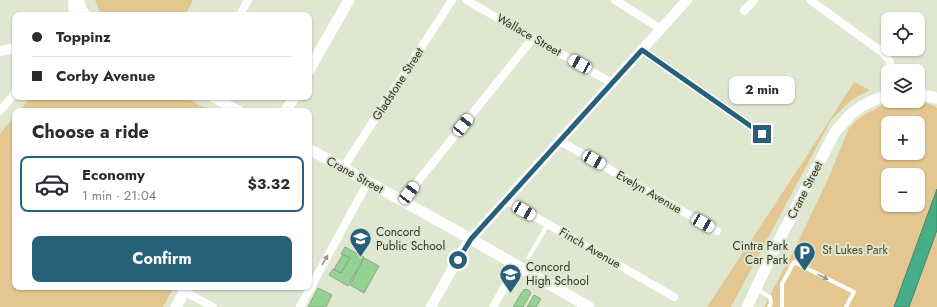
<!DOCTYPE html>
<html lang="en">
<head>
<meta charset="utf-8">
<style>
  :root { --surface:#fff; --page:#f2f2f3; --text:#2b2b33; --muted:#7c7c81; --line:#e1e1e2; --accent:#266079 }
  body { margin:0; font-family:Jost,sans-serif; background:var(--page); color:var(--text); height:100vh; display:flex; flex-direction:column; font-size:15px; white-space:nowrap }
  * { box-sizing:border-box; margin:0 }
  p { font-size:13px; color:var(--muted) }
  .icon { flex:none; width:22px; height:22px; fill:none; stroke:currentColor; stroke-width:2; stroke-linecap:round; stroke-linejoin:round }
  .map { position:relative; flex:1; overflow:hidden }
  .sheet { position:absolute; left:12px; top:108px; width:300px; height:182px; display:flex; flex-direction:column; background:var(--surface); border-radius:8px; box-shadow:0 1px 3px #0004 }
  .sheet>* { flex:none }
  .banner { position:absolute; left:12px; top:12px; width:300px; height:88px; border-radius:8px; box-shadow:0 1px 3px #0004; display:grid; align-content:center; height:88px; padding:0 20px; background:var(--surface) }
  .tools { position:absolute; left:881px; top:12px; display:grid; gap:8px }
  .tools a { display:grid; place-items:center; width:44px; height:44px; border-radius:8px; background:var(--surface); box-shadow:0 1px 3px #0004; font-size:20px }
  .end { position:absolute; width:18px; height:18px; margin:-9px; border:5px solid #266079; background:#fff; box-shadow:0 0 0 2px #fff }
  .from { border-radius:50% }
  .bubble { position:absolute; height:28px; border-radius:8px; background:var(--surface); box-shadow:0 1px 3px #0004; font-size:13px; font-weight:700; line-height:28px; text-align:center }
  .car { position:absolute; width:12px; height:24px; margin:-12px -6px; border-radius:5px; box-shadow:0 0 3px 1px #0007; background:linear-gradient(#fff 24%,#345 0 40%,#fff 0 76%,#345 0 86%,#fff 0) }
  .banner b { display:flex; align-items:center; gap:14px; height:38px; font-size:15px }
  .banner b+b { border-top:1px solid var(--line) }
  .banner i { width:10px; height:10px; background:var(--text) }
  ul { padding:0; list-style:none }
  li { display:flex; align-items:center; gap:12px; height:56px; margin:0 8px 6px; padding:0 12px; border:2px solid transparent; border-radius:8px }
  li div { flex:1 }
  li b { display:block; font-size:15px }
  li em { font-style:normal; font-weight:700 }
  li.active { border-color:var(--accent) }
  li>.icon { width:36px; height:36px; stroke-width:1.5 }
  h2 { padding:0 20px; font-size:18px; line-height:48px }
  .button { display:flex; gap:8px; margin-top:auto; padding:8px 20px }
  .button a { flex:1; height:46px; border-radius:8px; background:var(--accent); color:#fff; font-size:16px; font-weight:700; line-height:46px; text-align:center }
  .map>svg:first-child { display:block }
</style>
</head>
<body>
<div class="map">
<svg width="937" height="307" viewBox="0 0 937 307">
  <rect width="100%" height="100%" fill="#dfe7d1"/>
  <!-- green -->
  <path fill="#e4c691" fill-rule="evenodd" d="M95,0h98l-8,15h-84z
    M854,82l16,8 -19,10 -20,20 -100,187h-24l99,-150z
    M31,97h154l25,14h-191z
    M918,100l12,4 7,4v81l-43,118h-130l32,-61 32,-67 21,-51 9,-9 13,-8 11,-6 11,-4h25zM888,123h30v30h-30zM888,175h30v30h-30z
    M15,116v171h159l-11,20h-163v-173z
    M937,230v77h-28z"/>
  <!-- water -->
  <path fill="#46ad87" stroke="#3f886b" d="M937,189v41l-28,77h-15z"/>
  <!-- building -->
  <path fill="#92d392" stroke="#92a392" d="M345,247l19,10 -16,29 -19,-11 4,-6 8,4 9,-15 -9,-4z
    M343,254l7,4 -9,15 -7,-4z
    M364,258l15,8 -15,27 -14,-8z
    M318,288l14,7 -6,12h-18z
    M524,289l1,1 1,-1 4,2 -1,1 2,1 -8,14h-10l9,-15h1z
    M534,295l7,4 -5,8h-9z"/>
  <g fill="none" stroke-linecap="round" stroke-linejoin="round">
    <!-- service -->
    <path stroke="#fff" stroke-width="4" d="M528,258l20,-34
      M756,289l14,8 1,6 -2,4
      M782,307v-23l12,-22 60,30 -8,15"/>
    <!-- minor -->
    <path stroke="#fff" stroke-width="8" d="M466,0l146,83
      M615,0l46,29
      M810,0l72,52 7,8 3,11
      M744,11l10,-11
      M240,15l8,-15
      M642,50l120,84
      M0,111l15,-18
      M560,141l157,90
      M343,168l109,-168
      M506,200l168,97
      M404,202l11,-17 118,-147
      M185,292l28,15
      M300,307l68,-125
      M493,307l24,-42"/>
    <!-- tertiary -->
    <path stroke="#fff" stroke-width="10" d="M73,0l1,15
      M79,0l3,10 3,4
      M0,51l15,-3
      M213,97l26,14
      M431,307l33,-59 7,-9 216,-239"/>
    <!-- secondary -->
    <path stroke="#fff" stroke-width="11" d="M309,70l40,-70
      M918,94l19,4
      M286,111l8,-14
      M309,149l162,90 118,68
      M176,307l11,-20
      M747,307l30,-63 58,-112 16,-18 11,-8 12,-6 14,-5"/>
  </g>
  <!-- one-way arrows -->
  <defs><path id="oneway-solid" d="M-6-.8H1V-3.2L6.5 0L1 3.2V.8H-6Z"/></defs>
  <g fill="#989994">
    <use href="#oneway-solid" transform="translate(325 260) rotate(-61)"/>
    <use href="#oneway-solid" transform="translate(823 277) rotate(27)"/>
  </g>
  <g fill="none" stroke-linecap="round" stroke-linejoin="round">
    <!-- route -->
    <path stroke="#266079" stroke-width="5" d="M458,260l13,-21 171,-189 120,84"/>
  </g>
  <!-- icons -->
  <defs>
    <symbol id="school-pin" viewBox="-11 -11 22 30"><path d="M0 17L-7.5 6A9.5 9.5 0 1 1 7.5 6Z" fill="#266079" stroke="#dfe7d1"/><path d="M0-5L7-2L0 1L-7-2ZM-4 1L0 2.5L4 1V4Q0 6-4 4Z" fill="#fff"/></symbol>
    <symbol id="parking-pin" viewBox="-11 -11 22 30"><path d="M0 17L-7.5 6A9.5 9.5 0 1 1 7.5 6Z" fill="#266079" stroke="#dfe7d1"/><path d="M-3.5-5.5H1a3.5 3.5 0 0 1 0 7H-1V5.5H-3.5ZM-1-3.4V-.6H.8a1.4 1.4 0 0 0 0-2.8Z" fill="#fff"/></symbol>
  </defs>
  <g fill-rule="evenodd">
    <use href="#school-pin" x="348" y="226" width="25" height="34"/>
    <use href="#parking-pin" x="792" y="240" width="25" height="34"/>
    <use href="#school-pin" x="498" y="262" width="25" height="34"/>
  </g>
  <g text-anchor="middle" stroke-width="4" stroke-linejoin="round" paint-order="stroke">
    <!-- street labels -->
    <g font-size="12" fill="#30332a" stroke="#dfe7d1">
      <text transform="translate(529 35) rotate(30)" y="4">Wallace Street</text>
      <text transform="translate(398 84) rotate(-57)" y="4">Gladstone Street</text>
      <text transform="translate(355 175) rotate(29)" y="4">Crane Street</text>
      <text transform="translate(805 190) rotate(-63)" y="4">Crane Street</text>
      <text transform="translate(649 192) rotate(30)" y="4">Evelyn Avenue</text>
      <text transform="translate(590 248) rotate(30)" y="4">Finch Avenue</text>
    </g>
    <!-- poi labels -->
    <g font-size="12" fill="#30332a" stroke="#dfe7d1" text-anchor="start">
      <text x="376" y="236">Concord<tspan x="376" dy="14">Public School</tspan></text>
      <text x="788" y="250" text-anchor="end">Cintra Park<tspan x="788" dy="14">Car Park</tspan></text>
      <text x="526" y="271">Concord<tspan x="526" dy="14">High School</tspan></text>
    </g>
    <!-- park labels -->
    <g font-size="12" fill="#574421" stroke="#dfe7d1">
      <text x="855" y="254">St Lukes Park</text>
    </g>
  </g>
</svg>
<div class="tools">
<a><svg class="icon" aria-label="locate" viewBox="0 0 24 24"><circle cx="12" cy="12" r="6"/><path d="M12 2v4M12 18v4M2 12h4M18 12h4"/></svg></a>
<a><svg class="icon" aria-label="layers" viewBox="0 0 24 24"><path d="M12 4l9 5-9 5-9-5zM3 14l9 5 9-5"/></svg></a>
<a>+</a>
<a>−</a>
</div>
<i class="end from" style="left:458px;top:260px"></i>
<i class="end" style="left:762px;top:134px"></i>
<div class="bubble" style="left:729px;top:76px;width:66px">2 min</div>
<i class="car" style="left:580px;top:64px;rotate:299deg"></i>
<i class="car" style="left:463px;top:125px;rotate:39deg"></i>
<i class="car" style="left:594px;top:160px;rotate:120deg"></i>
<i class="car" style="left:409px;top:193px;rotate:37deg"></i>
<i class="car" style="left:524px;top:211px;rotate:120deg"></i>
<i class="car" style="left:703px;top:223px;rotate:120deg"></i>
<div class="banner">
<b><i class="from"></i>Toppinz</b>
<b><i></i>Corby Avenue</b>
</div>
<section class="sheet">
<h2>Choose a ride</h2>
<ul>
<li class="active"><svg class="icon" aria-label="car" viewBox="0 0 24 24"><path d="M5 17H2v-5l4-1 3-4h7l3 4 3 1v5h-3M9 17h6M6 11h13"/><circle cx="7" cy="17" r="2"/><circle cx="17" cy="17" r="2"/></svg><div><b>Economy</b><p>1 min · 21:04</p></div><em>$3.32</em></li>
</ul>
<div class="button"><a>Confirm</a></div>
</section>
</div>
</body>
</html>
